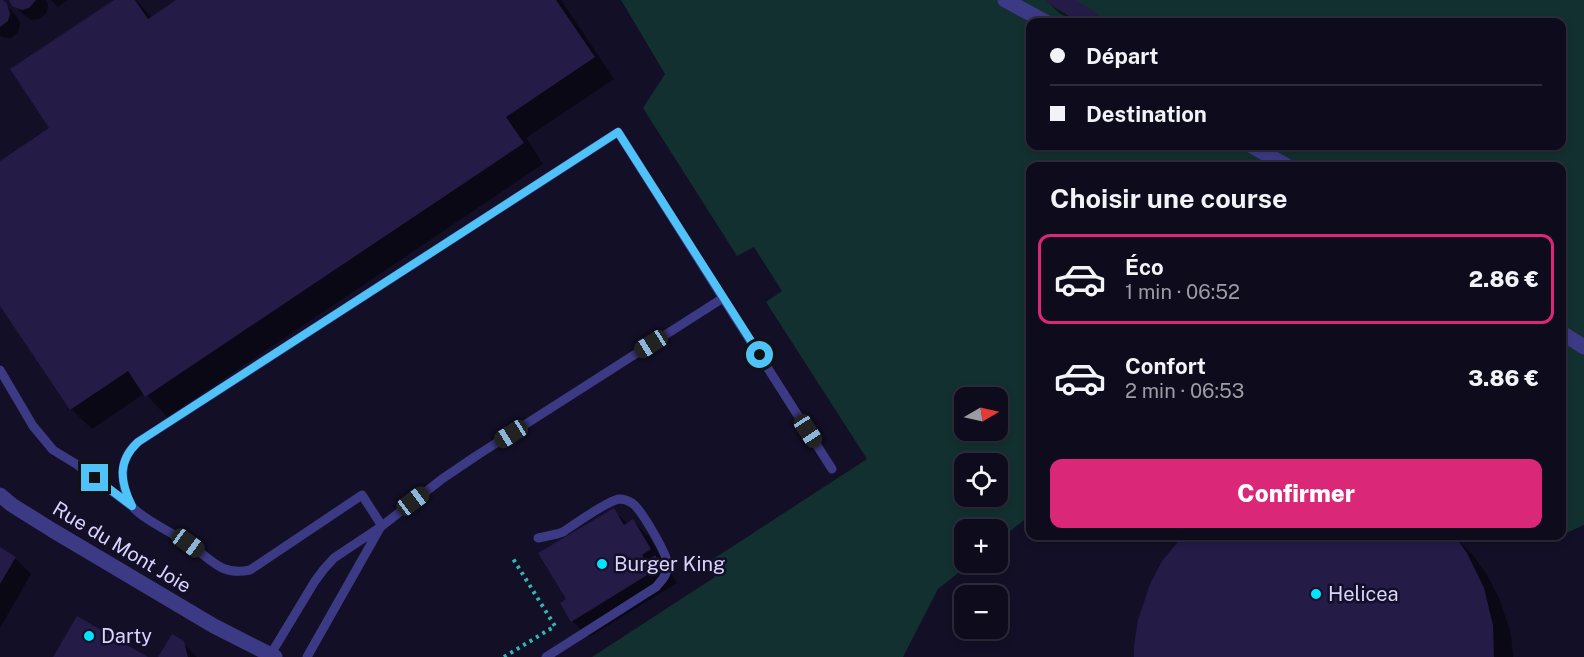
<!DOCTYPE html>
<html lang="fr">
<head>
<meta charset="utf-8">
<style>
  :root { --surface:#0e0b1c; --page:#171425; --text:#f1f3f6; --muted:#9b9ba3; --line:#2e2b3b; --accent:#db2777 }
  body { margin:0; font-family:"Public Sans",sans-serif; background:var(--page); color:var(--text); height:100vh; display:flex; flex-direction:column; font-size:22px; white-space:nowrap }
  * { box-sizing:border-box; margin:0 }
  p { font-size:20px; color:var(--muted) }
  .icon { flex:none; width:33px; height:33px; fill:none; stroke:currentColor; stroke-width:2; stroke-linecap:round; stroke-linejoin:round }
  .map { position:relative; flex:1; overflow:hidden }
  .sheet { position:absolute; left:1026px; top:162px; width:540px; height:378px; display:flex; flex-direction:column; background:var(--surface); border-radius:12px; box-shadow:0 3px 9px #0003,0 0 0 2px var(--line) }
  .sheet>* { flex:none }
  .guide { position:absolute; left:1026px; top:18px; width:540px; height:132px; border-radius:12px; box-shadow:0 3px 9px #0003,0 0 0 2px var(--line); display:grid; align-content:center; height:132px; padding:0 24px; background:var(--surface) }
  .needle { width:39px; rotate:81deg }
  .buttons { position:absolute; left:954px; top:387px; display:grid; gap:12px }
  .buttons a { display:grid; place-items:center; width:54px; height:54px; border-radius:12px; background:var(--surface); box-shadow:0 3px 9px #0003,0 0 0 2px var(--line); font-size:30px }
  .end { position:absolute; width:27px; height:27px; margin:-14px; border:8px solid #4fc3f7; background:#111; box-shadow:0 0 0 3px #111 }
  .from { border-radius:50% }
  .car { position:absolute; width:18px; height:36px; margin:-18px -9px; border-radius:8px; box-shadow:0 0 4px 2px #0007; background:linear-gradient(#222 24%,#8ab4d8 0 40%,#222 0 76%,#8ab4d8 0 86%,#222 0) }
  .guide b { display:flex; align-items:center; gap:21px; height:57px; font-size:22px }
  .guide b+b { border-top:2px solid var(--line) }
  .guide i { width:15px; height:15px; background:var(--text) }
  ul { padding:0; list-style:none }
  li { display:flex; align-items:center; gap:18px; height:90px; margin:0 12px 9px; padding:0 12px; border:3px solid transparent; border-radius:12px }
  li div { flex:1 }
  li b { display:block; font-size:22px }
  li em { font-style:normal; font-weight:800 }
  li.selected { border-color:var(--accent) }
  li>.icon { width:54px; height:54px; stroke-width:1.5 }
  h2 { padding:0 24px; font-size:27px; line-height:72px }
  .action { display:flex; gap:12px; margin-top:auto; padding:12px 24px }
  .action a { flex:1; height:69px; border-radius:12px; background:var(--accent); color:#fff; font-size:24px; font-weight:800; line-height:69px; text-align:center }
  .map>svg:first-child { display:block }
</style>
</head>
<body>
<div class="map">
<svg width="1584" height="657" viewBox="0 0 1584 657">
  <rect width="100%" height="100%" fill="#130f26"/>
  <!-- green -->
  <path fill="#12302f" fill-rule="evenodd" d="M621,0h963v525l-22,10v-369h-532v349l-32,26v-11h-34v32l7,1 -33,26 -35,68h-311l123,-80 -8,-14 160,-104 -101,-157 16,-11 -28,-44 -17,9 -94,-148 22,-34zM1030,22h532v124h-532zM964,398h34v32h-34zM964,464h34v32h-34z"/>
  <!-- shadow -->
  <path fill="#0007" d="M10,0h36l2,5 -1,7 -7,7 -9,1 -8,-6z
    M51,0h17l-10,7z
    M116,0h20l16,18 27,-18h382l53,79 -88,59 17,26 -376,253 -22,-24 -53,36 -21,-20 -71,-106v-141l51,-34z
    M1049,0h24l24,15 8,7h-30l-16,-9 -11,-11z
    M0,1l4,2 11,11 5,9 -2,9 -7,6h-6l-5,-2z
    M613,510l15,14 5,-3 16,16 17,29h-1l6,7 6,10 -88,54 -17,-16 -4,-22z
    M1186,536h267l20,19 14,20 12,23 12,36 2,23h-377l35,-105z
    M0,549l15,9 16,16 -31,54z
    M182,642l15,15h-37z"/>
  <!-- building -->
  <path fill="#241b47" d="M0,0h3l4,4 3,10 -2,7 -8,6z
    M9,0h27l-7,8 -7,2 -10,-4z
    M114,0h21l13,19 28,-19h380l39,57 -89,60 18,26 -379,254 -17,-26 -58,39 -70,-104v-145l49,-33 -39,-59z
    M1047,0h29l22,14 -6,8h-13l-33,-20z
    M614,508l10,17 9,-6 18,30 -9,6 4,6 9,-6 7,11 -91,56 -11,-19 6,-4 -28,-46z
    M1183,536h272l12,17 17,35 9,37 1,32h-360v-12l4,-25 12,-36 12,-23z
    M0,547l16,10 -16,27z
    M77,616l71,41h-95z
    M172,634l12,7 4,16h-30z"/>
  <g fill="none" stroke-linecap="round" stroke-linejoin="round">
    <!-- path -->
    <path stroke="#2fb8b0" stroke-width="4" stroke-dasharray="3 4.5" stroke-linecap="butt" d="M504,657l51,-31 -43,-69"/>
    <!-- lane -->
    <path stroke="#3d3a85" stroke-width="9" d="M0,370l33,56 20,24 23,14 54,41
      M382,526l-20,-31 -112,75c-31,7 -41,-14 -65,-29 -13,-8 -46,-24 -54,-36 -5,-8 -7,-18 -8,-27 -1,-16 4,-26 15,-36l480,-310 105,166
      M538,538l19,-4 6,-2c12,-8 44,-31 56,-33 5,0 10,2 13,4 9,6 38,55 36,64 -1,8 -7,14 -12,20l-110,70
      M269,657l46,-76 9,-12 10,-11 48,-32 60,-47 34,-23 247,-158 109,171
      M307,657l73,-129"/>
    <!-- street -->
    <path stroke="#3d3a85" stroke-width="15" d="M1005,0l41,22
      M1252,146l35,20
      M1562,333l22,14
      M0,495l12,10 40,25 162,96 61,31"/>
  </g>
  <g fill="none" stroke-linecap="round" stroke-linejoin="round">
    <!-- route -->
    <path stroke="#4fc3f7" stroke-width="8" d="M95,478l37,28c-12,-25 -15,-44 6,-64l480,-310 142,223"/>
  </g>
  <!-- markers -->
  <g fill="#00e5ff" stroke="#130f26" stroke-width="2">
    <circle cx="602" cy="564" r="6"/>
    <circle cx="1316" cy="594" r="6"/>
    <circle cx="89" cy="636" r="6"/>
  </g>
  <g text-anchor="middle" stroke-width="5" stroke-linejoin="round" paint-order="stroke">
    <!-- street labels -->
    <g font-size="20" fill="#d9d4ff" stroke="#130f26">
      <text transform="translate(122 547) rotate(31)" y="7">Rue du Mont Joie</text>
    </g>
    <!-- poi labels -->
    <g font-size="20" fill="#d9d4ff" stroke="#130f26" text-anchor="start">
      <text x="614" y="571">Burger King</text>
      <text x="1328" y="601">Helicea</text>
      <text x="101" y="643">Darty</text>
    </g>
  </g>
</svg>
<div class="buttons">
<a><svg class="needle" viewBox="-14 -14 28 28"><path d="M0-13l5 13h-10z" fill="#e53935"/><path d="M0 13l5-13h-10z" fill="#9b9ba3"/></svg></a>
<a><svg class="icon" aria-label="locate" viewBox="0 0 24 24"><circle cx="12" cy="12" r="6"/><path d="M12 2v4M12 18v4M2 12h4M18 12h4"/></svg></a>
<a>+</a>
<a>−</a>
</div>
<i class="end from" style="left:760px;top:355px"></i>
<i class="end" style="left:95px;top:478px"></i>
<i class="car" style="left:651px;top:344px;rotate:238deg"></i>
<i class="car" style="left:808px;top:431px;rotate:147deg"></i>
<i class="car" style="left:511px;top:434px;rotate:238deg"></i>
<i class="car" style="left:413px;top:501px;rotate:53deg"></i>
<i class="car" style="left:188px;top:543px;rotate:126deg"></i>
<div class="guide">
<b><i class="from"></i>Départ</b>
<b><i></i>Destination</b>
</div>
<section class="sheet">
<h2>Choisir une course</h2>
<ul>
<li class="selected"><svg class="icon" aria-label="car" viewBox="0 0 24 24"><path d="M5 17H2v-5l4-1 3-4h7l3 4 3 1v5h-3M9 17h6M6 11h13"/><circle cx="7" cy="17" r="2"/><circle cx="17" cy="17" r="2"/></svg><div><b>Éco</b><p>1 min · 06:52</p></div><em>2.86 €</em></li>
<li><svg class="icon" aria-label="car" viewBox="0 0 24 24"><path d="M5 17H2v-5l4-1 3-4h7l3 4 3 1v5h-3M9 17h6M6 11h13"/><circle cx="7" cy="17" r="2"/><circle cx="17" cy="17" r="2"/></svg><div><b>Confort</b><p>2 min · 06:53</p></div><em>3.86 €</em></li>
</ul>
<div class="action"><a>Confirmer</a></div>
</section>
</div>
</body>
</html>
